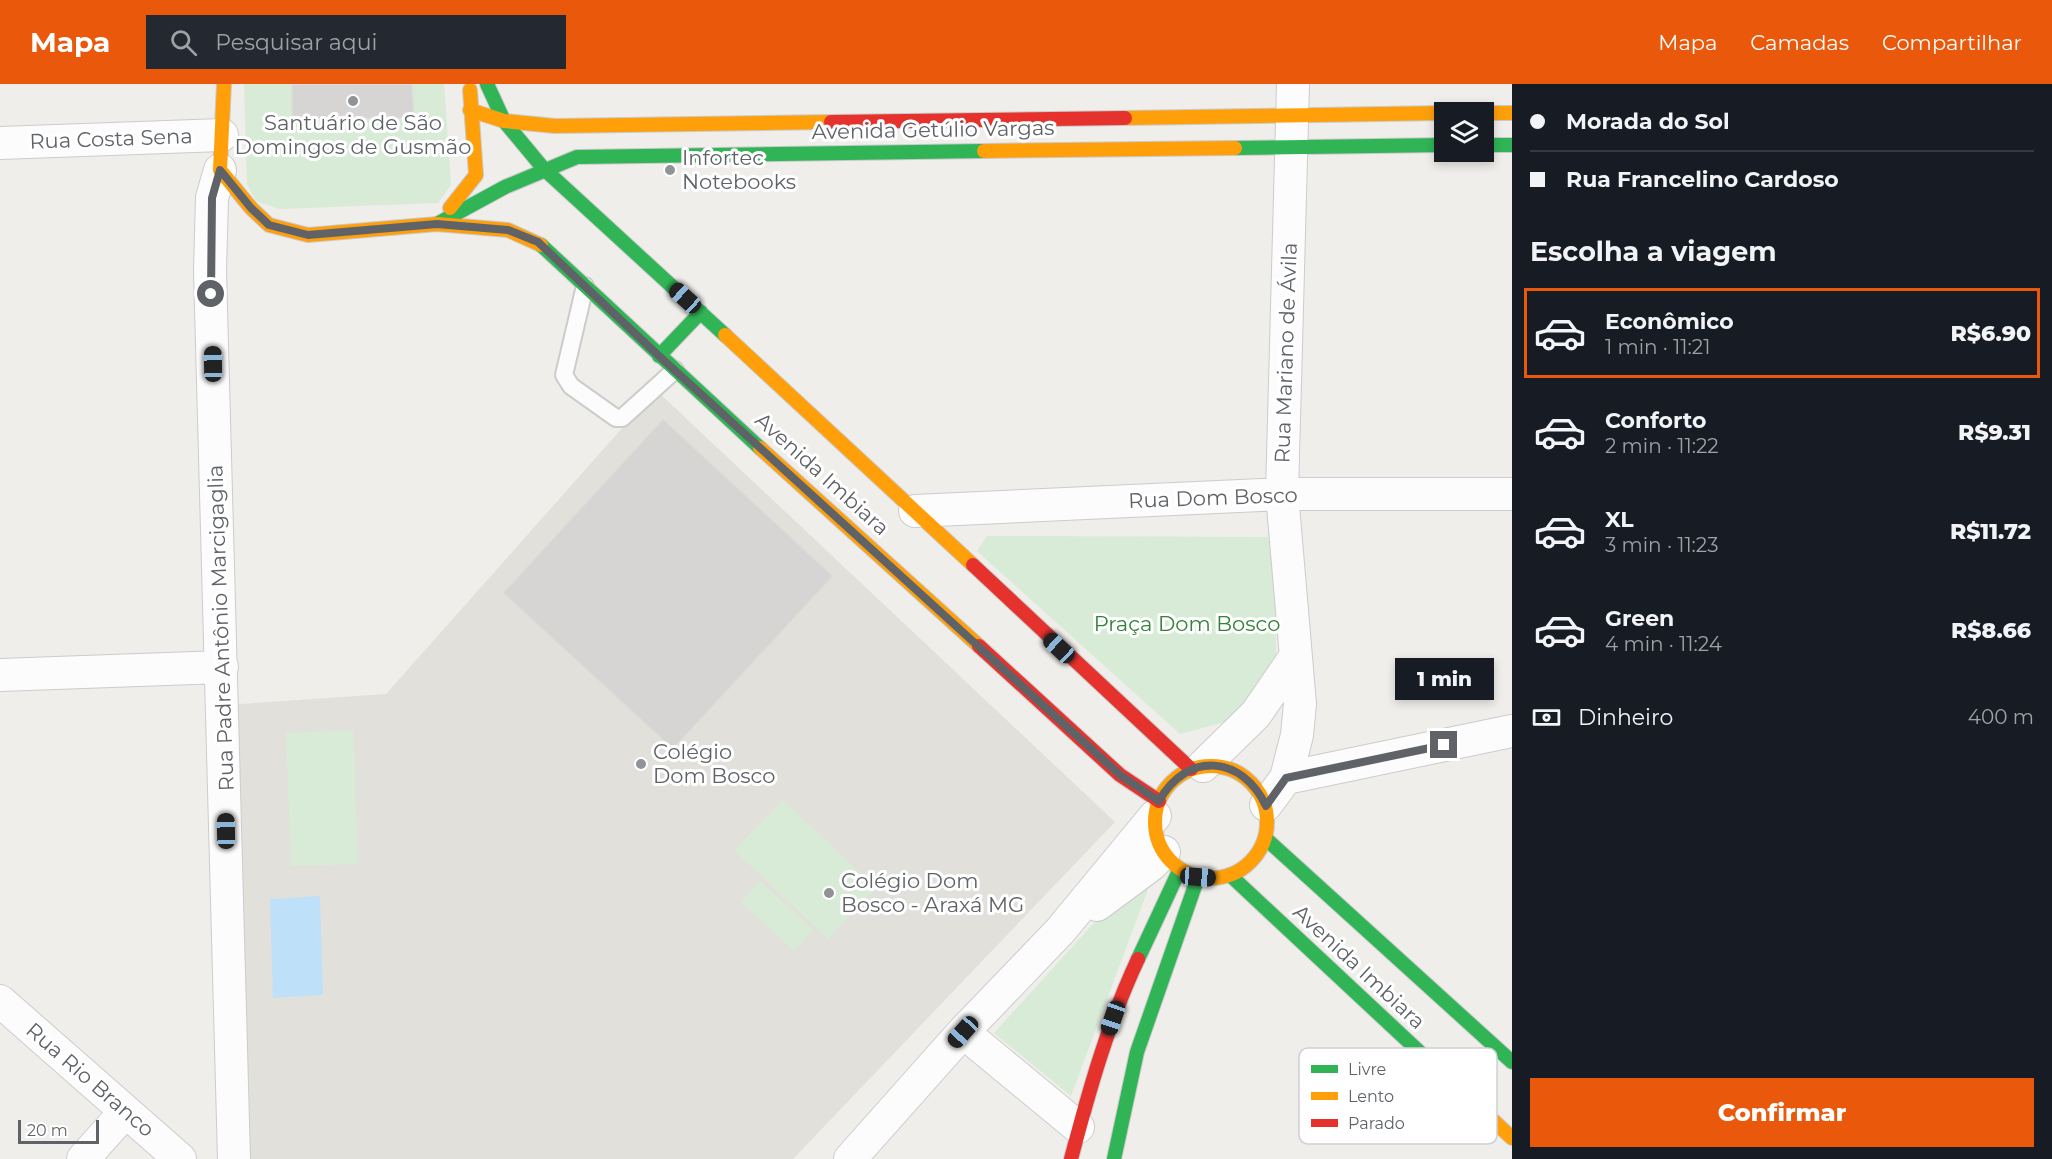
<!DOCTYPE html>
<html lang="pt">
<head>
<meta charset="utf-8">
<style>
  :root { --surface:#171b24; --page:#242831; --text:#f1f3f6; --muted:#9ea1a6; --line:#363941; --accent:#ea580c }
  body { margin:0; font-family:Montserrat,sans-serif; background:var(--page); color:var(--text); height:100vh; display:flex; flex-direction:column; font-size:22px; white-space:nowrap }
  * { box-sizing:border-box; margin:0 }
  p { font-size:20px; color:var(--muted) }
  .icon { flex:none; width:33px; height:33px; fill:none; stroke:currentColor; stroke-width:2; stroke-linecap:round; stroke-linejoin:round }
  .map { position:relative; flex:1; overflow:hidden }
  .drawer { display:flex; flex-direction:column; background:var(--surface); width:540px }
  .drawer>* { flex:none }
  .guide { display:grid; align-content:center; height:132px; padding:0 18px; background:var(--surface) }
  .buttons { position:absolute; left:1434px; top:18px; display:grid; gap:12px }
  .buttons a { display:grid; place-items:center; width:60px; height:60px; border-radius:0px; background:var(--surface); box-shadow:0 3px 9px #0003; font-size:30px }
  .scale { position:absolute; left:18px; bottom:15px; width:81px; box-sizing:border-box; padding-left:6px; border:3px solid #5f6368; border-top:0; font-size:16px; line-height:21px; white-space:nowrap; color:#5f6368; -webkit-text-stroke:4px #fff; paint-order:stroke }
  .end { position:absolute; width:27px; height:27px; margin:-14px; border:8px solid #5f6368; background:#fff; box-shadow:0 0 0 3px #fff }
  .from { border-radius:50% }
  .bubble { position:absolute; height:42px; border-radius:0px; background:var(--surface); box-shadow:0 3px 9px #0003; font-size:20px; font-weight:800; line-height:42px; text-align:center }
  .car { position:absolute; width:18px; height:36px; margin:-18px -9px; border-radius:8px; box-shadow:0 0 4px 2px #0007; background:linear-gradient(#222 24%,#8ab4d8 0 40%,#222 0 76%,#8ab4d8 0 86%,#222 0) }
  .guide b { display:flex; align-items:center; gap:21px; height:57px; font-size:22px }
  .guide b+b { border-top:2px solid var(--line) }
  .guide i { width:15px; height:15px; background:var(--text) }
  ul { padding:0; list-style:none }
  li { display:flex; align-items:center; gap:18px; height:90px; margin:0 12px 9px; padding:0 6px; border:3px solid transparent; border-radius:0px }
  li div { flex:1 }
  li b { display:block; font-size:22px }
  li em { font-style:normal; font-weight:800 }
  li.on { border-color:var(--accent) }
  li>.icon { width:54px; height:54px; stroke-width:1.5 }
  h2 { padding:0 18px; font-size:27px; line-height:72px }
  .pay { display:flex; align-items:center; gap:15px; height:66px; padding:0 18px; font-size:22px }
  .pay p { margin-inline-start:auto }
  .action { display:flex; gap:12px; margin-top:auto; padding:12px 18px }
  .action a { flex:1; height:69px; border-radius:0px; background:var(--accent); color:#fff; font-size:24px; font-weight:800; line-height:69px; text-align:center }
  header { display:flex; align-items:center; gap:36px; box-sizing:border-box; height:84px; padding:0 30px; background:var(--accent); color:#fff }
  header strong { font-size:28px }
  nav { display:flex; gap:33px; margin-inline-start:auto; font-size:21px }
  .search { width:420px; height:54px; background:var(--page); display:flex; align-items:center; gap:15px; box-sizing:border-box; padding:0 21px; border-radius:0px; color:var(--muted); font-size:22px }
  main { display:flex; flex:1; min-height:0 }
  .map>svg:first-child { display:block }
</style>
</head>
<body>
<header>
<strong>Mapa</strong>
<div class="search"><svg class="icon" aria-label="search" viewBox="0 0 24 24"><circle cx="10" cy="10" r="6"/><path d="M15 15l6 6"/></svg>Pesquisar aqui</div>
<nav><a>Mapa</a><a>Camadas</a><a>Compartilhar</a></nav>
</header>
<main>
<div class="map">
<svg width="1512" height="1075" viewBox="0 0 1512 1075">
  <rect width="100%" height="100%" fill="#efeeea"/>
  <!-- education -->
  <path fill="#e2e0da" d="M656,306l459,432 -322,337h-544l-23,-454 160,-11z"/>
  <!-- green -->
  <path fill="#d8ebd6" d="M244,0h200l7,101 -13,18 -159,6 -23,-8 -9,-17z
    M987,452l288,1 1,135 -47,49 -49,13 -203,-183z
    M353,646l5,134 -67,2 -5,-133z
    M783,716l93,88 -48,51 -94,-89z
    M760,797l53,49 -19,21 -53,-49z
    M1150,800l-79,212 -77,-63 109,-120z"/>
  <!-- water -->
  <path fill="#bfe0f9" d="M320,812l3,99 -50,3 -3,-99z"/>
  <!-- building -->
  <path fill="#d6d5d3" stroke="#deddd9" stroke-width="1.5" d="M292,0h120l2,34 -122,2z
    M663,335l170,157 -160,173 -170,-156z"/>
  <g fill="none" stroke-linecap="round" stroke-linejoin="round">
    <defs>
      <path id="lane" d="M585,202l-21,89 7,11 45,32h6l53,-48"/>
      <path id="street" d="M0,59l222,-8
        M220,86l-8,28 -2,73 24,888
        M915,427l367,-17h230
        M0,591l222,-8
        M1203,682l53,-52 39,-57
        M1286,694l226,-47
        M1266,721l20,-27 11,-43 3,-31 -18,-210 11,-410
        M1097,821l54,-40 13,-13
        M0,917l180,158
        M963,948l115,95
        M83,1075l42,-47
        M850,1075l113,-127 97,-101 95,-115"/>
      <path id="fast" d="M487,0l17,37 39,47 182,167
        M1484,61h28
        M1235,64l209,-3
        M437,140l68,-37 72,-30 407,-6
        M541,161l219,203
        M659,272l42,-44
        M1265,754l247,224
        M1230,791l211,197
        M1138,875l42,-90
        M1114,1075l23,-107 60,-172"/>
      <path id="slow" d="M224,0l-4,86 31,38 18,17 39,10 129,-11 71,6 33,15
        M470,26l34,11 51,5 276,-4
        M1484,29h28
        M1125,34l319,-5
        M984,67l251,-3
        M450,124l26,-33 -6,-85
        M725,251l248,230
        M760,364l219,198
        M1155 738a56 56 0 1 1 112 0a56 56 0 1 1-112 0Z
        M1441,988l71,66"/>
      <path id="jam" d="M831,38l294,-4
        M973,481l218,204
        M979,562l141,129 39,26
        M1071,1075c18,-68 37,-136 67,-200"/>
    </defs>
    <!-- lane casing -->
    <use href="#lane" stroke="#cbcccc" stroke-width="20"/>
    <!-- street casing -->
    <use href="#street" stroke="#cbcccc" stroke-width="34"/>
    <!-- fast casing -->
    <use href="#fast" stroke="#cacacb" stroke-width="16"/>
    <!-- slow casing -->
    <use href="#slow" stroke="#cacacb" stroke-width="16"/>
    <!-- jam casing -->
    <use href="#jam" stroke="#cacacb" stroke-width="16"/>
    <!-- lane -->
    <use href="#lane" stroke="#fdfcfc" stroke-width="16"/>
    <!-- street -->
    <use href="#street" stroke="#fdfcfc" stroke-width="32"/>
    <!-- fast -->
    <use href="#fast" stroke="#30b455" stroke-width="14"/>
    <!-- slow -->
    <use href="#slow" stroke="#ff9f0a" stroke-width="14"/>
    <!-- jam -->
    <use href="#jam" stroke="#e5322d" stroke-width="14"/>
  </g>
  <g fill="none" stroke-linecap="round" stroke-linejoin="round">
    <!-- route -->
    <path stroke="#5f6368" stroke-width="8" d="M211,210l1,-96 8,-28 31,38 18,17 39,10 129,-11 71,6 30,12 121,114 461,419 39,26c28,-50 83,-46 107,5l20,-28 158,-33"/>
  </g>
  <!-- markers -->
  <g fill="#919496" stroke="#fff" stroke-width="2">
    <circle cx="353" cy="17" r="6"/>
    <circle cx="670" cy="86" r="6"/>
    <circle cx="641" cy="680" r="6"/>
    <circle cx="829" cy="809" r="6"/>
  </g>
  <g text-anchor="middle" stroke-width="6" stroke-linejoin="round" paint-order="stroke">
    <!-- poi labels -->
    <g font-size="21" fill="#5f6368" stroke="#fff" text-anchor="start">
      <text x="353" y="46" text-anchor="middle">Santuário de São<tspan x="353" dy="24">Domingos de Gusmão</tspan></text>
      <text x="682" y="81">Infortec<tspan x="682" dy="24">Notebooks</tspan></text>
      <text x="653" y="675">Colégio<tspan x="653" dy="24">Dom Bosco</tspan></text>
      <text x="841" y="804">Colégio Dom<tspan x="841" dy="24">Bosco - Araxá MG</tspan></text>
    </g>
    <!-- street labels -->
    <g font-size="21" fill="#5f6368" stroke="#fff">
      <text transform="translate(933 46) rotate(-1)" y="7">Avenida Getúlio Vargas</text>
      <text transform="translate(111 55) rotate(-2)" y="7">Rua Costa Sena</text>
      <text transform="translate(1286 269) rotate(-88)" y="7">Rua Mariano de Ávila</text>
      <text transform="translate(822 390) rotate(42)" y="7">Avenida Imbiara</text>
      <text transform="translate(1213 414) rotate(-2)" y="7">Rua Dom Bosco</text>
      <text transform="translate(221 544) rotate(-92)" y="7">Rua Padre Antônio Marcigaglia</text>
      <text transform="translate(1359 883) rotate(43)" y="7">Avenida Imbiara</text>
      <text transform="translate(90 996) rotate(41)" y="7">Rua Rio Branco</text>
    </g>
    <!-- park labels -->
    <g font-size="21" fill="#348238" stroke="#fff">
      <text x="1187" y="547">Praça Dom Bosco</text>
    </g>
  </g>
  <!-- legend -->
  <rect x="1299" y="964" width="198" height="96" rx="9" fill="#fff" stroke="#cfd0d2" stroke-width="1.5"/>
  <rect x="1311" y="981" width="27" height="8" fill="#30b455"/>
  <rect x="1311" y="1008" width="27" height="8" fill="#ff9f0a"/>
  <rect x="1311" y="1035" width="27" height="8" fill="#e5322d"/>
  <g font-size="16" fill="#5f6368">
    <text x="1348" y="991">Livre</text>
    <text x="1348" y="1018">Lento</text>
    <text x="1348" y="1045">Parado</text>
  </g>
</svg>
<div class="buttons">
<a><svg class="icon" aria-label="layers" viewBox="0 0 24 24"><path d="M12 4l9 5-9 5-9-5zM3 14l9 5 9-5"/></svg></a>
</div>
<div class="scale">20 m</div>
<i class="end from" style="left:211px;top:210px"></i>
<i class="end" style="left:1444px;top:661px"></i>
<div class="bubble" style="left:1395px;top:574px;width:99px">1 min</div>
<i class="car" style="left:685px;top:214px;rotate:312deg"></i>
<i class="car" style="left:213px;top:280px;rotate:359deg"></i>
<i class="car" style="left:1059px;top:564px;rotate:313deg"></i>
<i class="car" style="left:226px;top:747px;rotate:359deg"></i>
<i class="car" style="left:1198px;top:793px;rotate:94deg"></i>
<i class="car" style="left:1113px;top:934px;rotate:199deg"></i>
<i class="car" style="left:963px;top:948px;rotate:222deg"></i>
</div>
<section class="drawer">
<div class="guide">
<b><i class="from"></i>Morada do Sol</b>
<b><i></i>Rua Francelino Cardoso</b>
</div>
<h2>Escolha a viagem</h2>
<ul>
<li class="on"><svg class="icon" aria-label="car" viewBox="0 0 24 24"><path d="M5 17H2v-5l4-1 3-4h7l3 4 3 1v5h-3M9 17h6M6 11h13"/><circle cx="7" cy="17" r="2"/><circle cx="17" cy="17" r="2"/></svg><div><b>Econômico</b><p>1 min · 11:21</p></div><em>R$6.90</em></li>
<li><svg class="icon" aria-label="car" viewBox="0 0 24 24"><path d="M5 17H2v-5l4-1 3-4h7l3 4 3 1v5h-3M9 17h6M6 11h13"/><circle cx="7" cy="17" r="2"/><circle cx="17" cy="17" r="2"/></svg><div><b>Conforto</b><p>2 min · 11:22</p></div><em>R$9.31</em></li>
<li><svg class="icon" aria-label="car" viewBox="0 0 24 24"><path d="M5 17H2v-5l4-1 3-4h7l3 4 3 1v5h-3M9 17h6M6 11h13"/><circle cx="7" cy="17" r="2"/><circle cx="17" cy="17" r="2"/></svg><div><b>XL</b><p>3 min · 11:23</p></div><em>R$11.72</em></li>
<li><svg class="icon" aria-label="car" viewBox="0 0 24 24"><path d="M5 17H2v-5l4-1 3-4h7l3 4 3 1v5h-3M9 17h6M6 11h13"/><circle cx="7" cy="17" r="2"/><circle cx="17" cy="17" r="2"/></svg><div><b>Green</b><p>4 min · 11:24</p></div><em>R$8.66</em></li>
</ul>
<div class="pay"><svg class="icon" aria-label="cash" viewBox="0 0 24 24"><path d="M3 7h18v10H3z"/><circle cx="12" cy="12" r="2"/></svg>Dinheiro<p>400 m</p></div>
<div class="action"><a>Confirmar</a></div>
</section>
</main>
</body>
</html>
